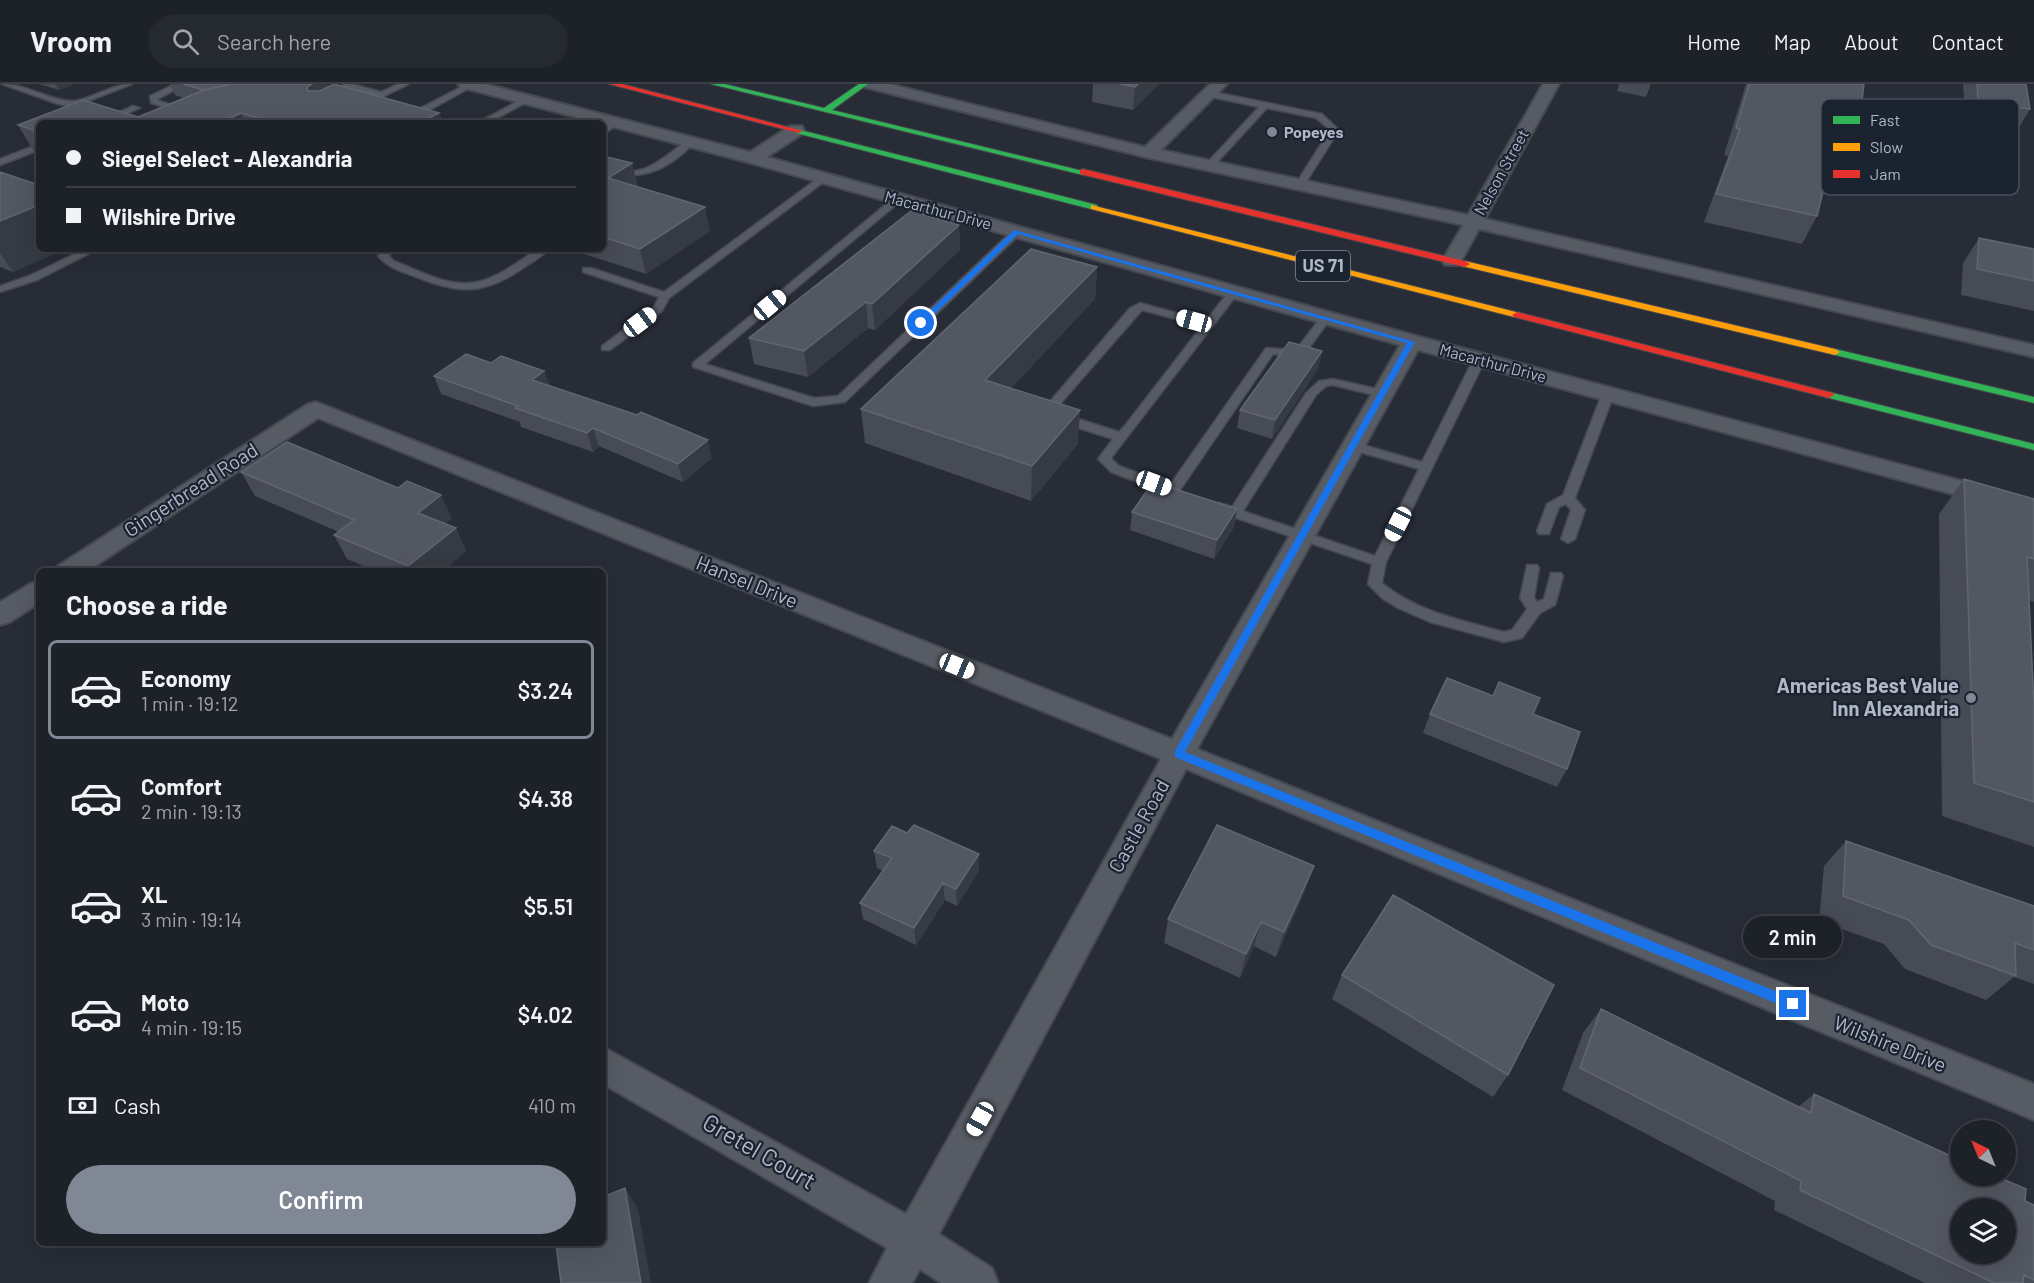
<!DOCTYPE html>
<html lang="en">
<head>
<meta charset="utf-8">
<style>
  :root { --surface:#1d2128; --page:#252930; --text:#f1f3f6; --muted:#a0a3a8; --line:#3b3e45; --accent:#808795 }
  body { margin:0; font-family:Barlow,sans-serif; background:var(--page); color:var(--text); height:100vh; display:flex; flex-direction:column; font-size:22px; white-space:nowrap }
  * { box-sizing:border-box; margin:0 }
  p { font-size:20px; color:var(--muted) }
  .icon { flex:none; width:33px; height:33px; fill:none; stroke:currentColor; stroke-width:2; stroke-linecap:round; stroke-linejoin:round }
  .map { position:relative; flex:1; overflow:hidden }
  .details { position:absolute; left:36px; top:484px; width:570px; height:678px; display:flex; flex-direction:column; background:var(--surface); border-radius:9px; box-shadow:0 6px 24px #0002,0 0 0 2px var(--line) }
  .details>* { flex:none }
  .guide { position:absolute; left:36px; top:36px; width:570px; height:132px; border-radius:9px; box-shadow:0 6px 24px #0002,0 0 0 2px var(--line); display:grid; align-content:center; height:132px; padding:0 30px; background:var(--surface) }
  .needle { width:39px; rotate:317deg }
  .controls { position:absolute; left:1950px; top:1036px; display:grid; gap:12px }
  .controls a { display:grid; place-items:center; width:66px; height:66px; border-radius:50%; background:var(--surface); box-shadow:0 6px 24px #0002,0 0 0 2px var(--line); font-size:30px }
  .end { position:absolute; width:27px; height:27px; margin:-14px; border:8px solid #1a73e8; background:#fff; box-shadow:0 0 0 3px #fff }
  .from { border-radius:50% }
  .bubble { position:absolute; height:42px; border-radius:21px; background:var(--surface); box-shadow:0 6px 24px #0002,0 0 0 2px var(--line); font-size:20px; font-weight:600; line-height:42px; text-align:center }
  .car { position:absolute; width:18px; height:36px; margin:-18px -9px; border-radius:8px; box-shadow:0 0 4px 2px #0007; background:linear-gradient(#fff 24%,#345 0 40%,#fff 0 76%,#345 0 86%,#fff 0) }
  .guide b { display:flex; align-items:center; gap:21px; height:57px; font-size:22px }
  .guide b+b { border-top:2px solid var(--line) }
  .guide i { width:15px; height:15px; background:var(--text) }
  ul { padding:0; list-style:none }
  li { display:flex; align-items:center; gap:18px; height:99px; margin:0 12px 9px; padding:0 18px; border:3px solid transparent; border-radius:9px }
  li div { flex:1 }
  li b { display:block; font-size:22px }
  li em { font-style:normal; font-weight:600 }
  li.current { border-color:var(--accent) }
  li>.icon { width:54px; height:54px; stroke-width:1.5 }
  h2 { padding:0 30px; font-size:27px; line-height:72px }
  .pay { display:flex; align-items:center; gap:15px; height:66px; padding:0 30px; font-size:22px }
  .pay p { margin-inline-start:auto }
  .button { display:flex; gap:12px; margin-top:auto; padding:12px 30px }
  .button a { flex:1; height:69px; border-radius:36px; background:var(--accent); color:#fff; font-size:24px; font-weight:600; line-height:69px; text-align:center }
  header { display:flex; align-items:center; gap:36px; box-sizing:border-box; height:84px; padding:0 30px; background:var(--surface); border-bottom:2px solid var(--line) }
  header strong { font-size:28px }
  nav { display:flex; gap:33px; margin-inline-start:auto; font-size:21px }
  .search { width:420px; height:54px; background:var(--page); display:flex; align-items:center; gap:15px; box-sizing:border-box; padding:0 21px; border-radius:33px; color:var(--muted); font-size:22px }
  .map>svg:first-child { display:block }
</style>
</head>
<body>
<header>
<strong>Vroom</strong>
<div class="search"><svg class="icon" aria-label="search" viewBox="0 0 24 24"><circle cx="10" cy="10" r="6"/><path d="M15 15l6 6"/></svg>Search here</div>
<nav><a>Home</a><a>Map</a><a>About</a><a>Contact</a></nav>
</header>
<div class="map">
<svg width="2034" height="1199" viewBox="0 0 2034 1199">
  <rect width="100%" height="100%" fill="#272c36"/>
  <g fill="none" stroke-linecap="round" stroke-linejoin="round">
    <defs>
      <path id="lane" d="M2,0c24,0 44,15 68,17 17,1 40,-17 62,-17l-59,23 -15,-3z
        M175,0h11l-28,15 1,2 29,9v4l-37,-11 -1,-7z
        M343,0h9l29,8 17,-8h11l-49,24 -4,-3 1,-2 17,-8 -31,-8z
        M467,0l8,1 -60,33v5l-10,-2 4,-7z
        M1209,7l113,23 17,16 -36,57 -8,-2 35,-55 -14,-12 -49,-10 -55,60h-6v-4l53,-57 -53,-11 -1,-2z
        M524,14l7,2 -43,23h-11z
        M133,22l7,2 -34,15h-12z
        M614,37l7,2 -18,11v-7z
        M688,56l7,2c-27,28 -54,41 -92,28v-6c7,2 15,6 23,7 23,3 44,-19 62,-31z
        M39,60v6l-39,15v-6z
        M821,92l8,2 -160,120 -7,13 -52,39h-8v-4l52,-39 5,-10 -76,-25v-4h8l73,24z
        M895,113l8,2 -198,165 109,34 24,-2 175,-166 9,2 -177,170 -32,4 -120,-39v-4z
        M85,165h13l-61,31 -37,12v-6l29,-10z
        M384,165h10l-5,7 5,5c46,18 72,37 118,5 13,-8 21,-17 37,-17 -7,8 -17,13 -26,19 -40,28 -65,26 -109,8 -14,-5 -27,-9 -36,-20z
        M1234,205l5,3 -128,166 8,8 51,19 96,-137 30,2 26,-34h8l1,2 -28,38 -30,-2 -95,139h-12l-55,-21 -13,-13 15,-20 -66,-21 -6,-6 89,-104 10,-5 66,18 24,-31zM1142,226l60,16 -75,97 -8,9 -65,-21z
        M1479,273l6,3 -99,202 -4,21c35,29 79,37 122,49l8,-2 15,-21 -7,-11 7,-33h10l2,3 -5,29 3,5 7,-3 7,-26h10l2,3 -8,29 -15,8 -18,25 -18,4 -74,-20 -32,-14 -15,-9 -15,-15 4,-20 -142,-48 -18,-9 7,-4 13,4 74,-114 13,-12 14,-2 53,12v4l-4,2 -49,-12 -7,1 -10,9 -73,116 132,45 44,-87 -70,-20 -2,-3 6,-4 69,20 51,-102z
        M1608,306l6,4 -39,104 10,12 -10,29 -7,4 -7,-4 10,-29 -5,-6 -7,3 -10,27h-10l-2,-3 10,-27 16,-9 39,-101z"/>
      <path id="street" d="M458,0h27l265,68 40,-26h12l2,4 -2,4 -35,23 653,180 614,163v16l-616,-166 -221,399 837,335v36l-848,-351 -247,465 53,34 6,15h-57l-21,-14 -8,14h-43l18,-35 -284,-164v-37l303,167 255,-455 -843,-341 -232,154h-32l4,-6 250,-162 8,-2 856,337 228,-394 -653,-183 -287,-75z
        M862,0h27l256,63 65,-63h17l-66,66 307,65 75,-131h16l-74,135 549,126v12l-555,-128 -20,36h-14l-3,-4 21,-36 -314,-67 -285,-71z
        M39,497v22l-29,19 -10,3v-23l30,-18z"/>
      <path id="fast" d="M711,0h13l100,24 35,-24h9l-36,26 255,62 -4,3z
        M796,45l301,76 1,2 -7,2 -295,-76z
        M1835,265l199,48v6l-203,-49 -1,-2z
        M1829,308l205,52v6l-209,-53 -1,-2z"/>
      <path id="slow" d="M1091,121l429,108 2,2 -8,2 -423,-108z
        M1465,177l370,88 5,3 -5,3 -373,-89v-4z"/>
      <path id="jam" d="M609,0h13l181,47 -4,2z
        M1083,85l382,92 5,3 -5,3 -385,-93v-4z
        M1517,228l316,81 1,2 -5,3 -315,-81 -2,-2z"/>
    </defs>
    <!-- lane casing -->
    <use href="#lane" stroke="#43474f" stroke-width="3"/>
    <!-- street casing -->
    <use href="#street" stroke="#43474f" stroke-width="4"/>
    <!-- fast casing -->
    <use href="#fast" stroke="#43474f" stroke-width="2"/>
    <!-- slow casing -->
    <use href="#slow" stroke="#43474f" stroke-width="2"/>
    <!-- jam casing -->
    <use href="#jam" stroke="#43474f" stroke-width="2"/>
    <!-- lane -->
    <use href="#lane" fill="#575b64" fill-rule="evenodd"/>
    <!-- street -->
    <use href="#street" fill="#575b64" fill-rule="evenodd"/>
    <!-- fast -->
    <use href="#fast" fill="#30b455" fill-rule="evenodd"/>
    <!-- slow -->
    <use href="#slow" fill="#ff9f0a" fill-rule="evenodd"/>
    <!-- jam -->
    <use href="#jam" fill="#e5322d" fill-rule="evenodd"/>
  </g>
  <!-- wall -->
  <path fill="#474b55" d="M39,0h35l-15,6z
    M170,0h157l1,3 6,-3 105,29 4,10h-404v37l-21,-35 65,-25 55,17 46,-19 -9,-3z
    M1093,0h66l-26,26 -41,-8z
    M1619,0h32l-5,13 -29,-6z
    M1746,0h118l-2,16 35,11 46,56 -16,28 -100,-19 -10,40 -15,28 -98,-22 24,-66 -4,-1z
    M1963,0h63l4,25 -13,22 -51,-8z
    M603,72l29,7 6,24 72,44 -64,43 -68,-22 -1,-3h26z
    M0,88l39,77h26l-52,23 -13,-5z
    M959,141l1,25 -85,80 -7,-2 -60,49 -54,-13 -5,-26z
    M1979,154l55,11v62l-73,-16 2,-32z
    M1097,183l-2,32 -84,89 67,56 -47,57 -166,-58 -4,-34z
    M1322,267l-4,18 -46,70 -35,-11 3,-18z
    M491,279l53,8 5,14 163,73 -29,24 -84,-36 -6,6 -72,-25 -1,-5 -79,-28 -7,-18z
    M241,388l211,46 -8,6 12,4 10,23 -24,21h-64l-31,-13 -13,-24 5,-3 -84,-36z
    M1964,395l70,20v103l-5,-2 5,106v141l-92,-31 -3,-302z
    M1132,428l102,15 -20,32 -84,-29z
    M1499,598l34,32 34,55 -10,18 -134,-54 7,-19 63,-18z
    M907,749l72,21v17l-22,35 -12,-6 -29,45 -53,-26 -3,-16 23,-32 -6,-3 -3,-17z
    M1846,757l188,65v78l-20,-7 -28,23 -81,-31 -21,-25 -65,-23 5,-55z
    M1305,807l-29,66 -22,-11 -14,32 -76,-35 4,-24z
    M1342,891l166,100 -15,22 -161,-98z
    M1601,925l197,98 16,-13 220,111v78h-109l-151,-73 1,-9 -213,-111 21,-57z"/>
  <!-- shaded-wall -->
  <path fill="#353a43" d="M56,0h18l-15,6z
    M312,0h15l11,27 -16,12 -15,-36z
    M1138,0h21l-26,26 2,-23z
    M241,29l4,10h-25z
    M439,29l4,10h-24z
    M632,79l6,25 -30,-10z
    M39,121v44h26l-52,23 -13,-19v-32z
    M705,123l5,24 -64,43 -6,-25z
    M959,141l1,25 -85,80 -3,-26z
    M1097,183l-2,32 -109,115 -1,-34z
    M866,218l2,26 -60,49 -4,-26z
    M1322,267l-4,18 -46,70 3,-19z
    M544,287l6,18 -18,-9z
    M1080,326l-2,34 -47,57 1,-35z
    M593,344l6,18 -6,6 -6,-19z
    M708,356l4,18 -29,24 -5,-18z
    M441,411l11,23 -23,18 -11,-23z
    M1237,425l-3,18 -20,32 3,-19z
    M456,444l10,23 -24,21h-31l-3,-6z
    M979,770v17l-22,35 -1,-17z
    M1314,782l-9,25 -29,66 8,-25z
    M943,799l2,17 -29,45 -2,-17z
    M1261,838l-7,24 -14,32 6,-24z
    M625,1104l13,20 13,75h-10z"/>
  <!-- building -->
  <path fill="#525761" stroke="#616671" stroke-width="1.5" fill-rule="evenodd" d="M183,0h49l-28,6z
    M232,0h80l-5,3 1,4h12l14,-7 105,29 -20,10h-145l-33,-10 -21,10h-181v9l-21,-7 65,-25 55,17 66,-27z
    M1120,0h18l-3,3z
    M1749,0h115l-2,16 36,6 -1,5 47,9 -1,47 -109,-20 -17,69 -101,-22 24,-65 -4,-1z
    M1977,0h49l4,25 -52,-8z
    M603,72l29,7 -24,15 97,29 -65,42 -37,-12v-30l3,-2h-3z
    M0,88l39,13v20l-39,16z
    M911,127l48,14 -87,79 -6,-2 -62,49 -55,-13z
    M1979,154l55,11v32l-57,-12z
    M1031,165l66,18 -112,113 95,30 -48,56 -171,-57z
    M1289,258l33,9 -47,69 -35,-10z
    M466,270l25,9 10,-7 43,15 -12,9 105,35 4,-3 67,28 -30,24 -85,-36 -6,5 -72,-25 3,-2 -84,-30z
    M287,358l111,46 9,-7 34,14 -23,18 38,15 -48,38 -74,-31 20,-15 -113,-48z
    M1964,395l70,20v60l-7,-2 7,149v96l-60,-19z
    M1153,398l84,27 -20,31 -85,-28z
    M1447,594l46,18 6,-14 41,16 -7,16 47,18 -13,37 -137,-55z
    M914,741l65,29 -23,35 -13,-6 -29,45 -54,-25 32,-45 -18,-7 18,-25 15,7z
    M1217,741l97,41 -30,66 -23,-10 -15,32 -78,-35z
    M1846,757l188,65v44l-19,-7 1,33 -85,-31 -22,-25 -66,-24z
    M1393,811l161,90 -46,90 -166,-100z
    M1601,925l210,104 3,-19 146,66v16h36l30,13 -1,12 9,4v75l-10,-5 -1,8h-29l-194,-93 1,-9 -221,-113zM1960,1125h46v45h-46z
    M625,1104l16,95h-80l-5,-39h47v-47z"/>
  <!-- route -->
  <path fill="#1a73e8" d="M1014,146l401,112 -230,410 612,248v8h-9l-613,-251v-6l232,-408 -389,-109 -95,91h-5v-3z"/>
  <!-- markers -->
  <g fill="#808795" stroke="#1b2230" stroke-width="2">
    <circle cx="1272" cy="48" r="6"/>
    <circle cx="1971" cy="614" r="6"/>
  </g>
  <g text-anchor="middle" stroke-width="4.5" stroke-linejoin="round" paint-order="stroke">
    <!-- far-poi labels -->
    <g font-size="16" font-weight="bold" fill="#b0b8c8" stroke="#1b2230" text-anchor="start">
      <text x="1284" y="54">Popeyes</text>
    </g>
    <!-- far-street labels -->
    <g font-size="16" fill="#b0b8c8" stroke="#1b2230">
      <text transform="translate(1501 88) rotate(-61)" y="6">Nelson Street</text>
      <text transform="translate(938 126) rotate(15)" y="6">Macarthur Drive</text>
      <text transform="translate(1493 279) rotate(15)" y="6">Macarthur Drive</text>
    </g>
    <!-- shield labels -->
    <rect fill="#1b2230" stroke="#838b9a" stroke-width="1.5" x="1296" y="167" width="54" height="30" rx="4.5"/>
    <g font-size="18" font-weight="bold" fill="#b0b8c8">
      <text x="1323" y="188">US 71</text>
    </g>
    <!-- street labels -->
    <g font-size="20" fill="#b0b8c8" stroke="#1b2230">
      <text transform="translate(191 406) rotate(-33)" y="7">Gingerbread Road</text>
      <text transform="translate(747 498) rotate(22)" y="7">Hansel Drive</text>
      <text transform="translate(1139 742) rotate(-61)" y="7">Castle Road</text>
      <text transform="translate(1890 960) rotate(22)" y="7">Wilshire Drive</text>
    </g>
    <!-- poi labels -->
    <g font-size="20" font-weight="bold" fill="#b0b8c8" stroke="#1b2230" text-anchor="end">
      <text x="1959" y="609">Americas Best Value<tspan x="1959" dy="23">Inn Alexandria</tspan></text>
    </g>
    <!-- near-street labels -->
    <g font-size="24" fill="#b0b8c8" stroke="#1b2230">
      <text transform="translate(759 1068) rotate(30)" y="8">Gretel Court</text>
    </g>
  </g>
  <!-- legend -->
  <rect x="1821" y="15" width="198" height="96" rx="9" fill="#1b2230" stroke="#484f5e" stroke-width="1.5"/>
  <rect x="1833" y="32" width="27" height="8" fill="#30b455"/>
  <rect x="1833" y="59" width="27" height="8" fill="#ff9f0a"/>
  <rect x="1833" y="86" width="27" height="8" fill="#e5322d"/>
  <g font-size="16" fill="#b0b8c8">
    <text x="1870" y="42">Fast</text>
    <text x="1870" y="69">Slow</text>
    <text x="1870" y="96">Jam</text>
  </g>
</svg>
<div class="controls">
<a><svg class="needle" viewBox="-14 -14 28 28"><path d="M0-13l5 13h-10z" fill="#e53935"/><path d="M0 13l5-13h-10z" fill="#a0a3a8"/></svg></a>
<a><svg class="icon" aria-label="layers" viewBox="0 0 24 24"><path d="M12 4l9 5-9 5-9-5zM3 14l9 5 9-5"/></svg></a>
</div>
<i class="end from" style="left:921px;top:239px"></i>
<i class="end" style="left:1793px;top:920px"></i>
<div class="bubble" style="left:1743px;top:832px;width:99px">2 min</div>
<i class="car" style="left:770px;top:221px;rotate:50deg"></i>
<i class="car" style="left:1194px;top:237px;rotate:285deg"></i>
<i class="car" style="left:640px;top:238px;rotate:53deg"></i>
<i class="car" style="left:1154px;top:399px;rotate:110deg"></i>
<i class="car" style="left:1398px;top:440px;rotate:207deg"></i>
<i class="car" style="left:957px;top:582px;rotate:112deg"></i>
<i class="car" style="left:980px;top:1035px;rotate:209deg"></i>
<div class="guide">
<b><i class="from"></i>Siegel Select - Alexandria</b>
<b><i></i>Wilshire Drive</b>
</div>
<section class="details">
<h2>Choose a ride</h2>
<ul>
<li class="current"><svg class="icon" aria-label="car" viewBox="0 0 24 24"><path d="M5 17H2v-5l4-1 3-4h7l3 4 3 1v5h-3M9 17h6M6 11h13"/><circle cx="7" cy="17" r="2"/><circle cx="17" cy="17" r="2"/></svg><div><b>Economy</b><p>1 min · 19:12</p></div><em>$3.24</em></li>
<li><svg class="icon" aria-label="car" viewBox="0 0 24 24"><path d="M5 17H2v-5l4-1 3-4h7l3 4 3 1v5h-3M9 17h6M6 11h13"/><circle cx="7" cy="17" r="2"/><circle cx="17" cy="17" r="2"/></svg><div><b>Comfort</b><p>2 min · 19:13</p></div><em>$4.38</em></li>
<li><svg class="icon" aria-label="car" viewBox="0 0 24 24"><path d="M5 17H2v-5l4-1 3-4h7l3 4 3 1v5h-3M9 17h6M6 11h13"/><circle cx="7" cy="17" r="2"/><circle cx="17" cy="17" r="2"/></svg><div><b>XL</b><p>3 min · 19:14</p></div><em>$5.51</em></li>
<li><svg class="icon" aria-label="car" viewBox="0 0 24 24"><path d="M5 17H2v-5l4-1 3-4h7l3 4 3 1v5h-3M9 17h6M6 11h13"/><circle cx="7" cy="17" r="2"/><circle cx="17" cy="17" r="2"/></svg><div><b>Moto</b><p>4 min · 19:15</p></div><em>$4.02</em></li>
</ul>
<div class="pay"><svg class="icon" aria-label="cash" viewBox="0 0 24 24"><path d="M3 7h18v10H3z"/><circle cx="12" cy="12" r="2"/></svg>Cash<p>410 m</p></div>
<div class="button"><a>Confirm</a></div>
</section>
</div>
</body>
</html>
